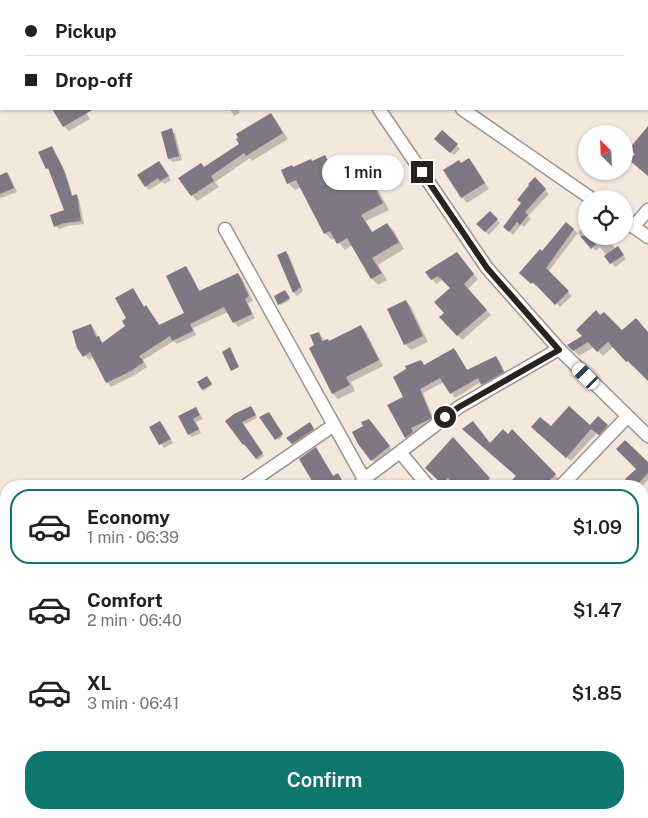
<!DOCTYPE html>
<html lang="en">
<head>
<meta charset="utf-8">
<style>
  :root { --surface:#fff; --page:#f6f6f6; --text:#202124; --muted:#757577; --line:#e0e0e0; --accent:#0f766e }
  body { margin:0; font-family:"Public Sans",sans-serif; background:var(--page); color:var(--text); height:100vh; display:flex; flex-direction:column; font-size:19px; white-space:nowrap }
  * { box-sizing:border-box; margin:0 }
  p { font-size:16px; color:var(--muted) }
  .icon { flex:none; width:28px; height:28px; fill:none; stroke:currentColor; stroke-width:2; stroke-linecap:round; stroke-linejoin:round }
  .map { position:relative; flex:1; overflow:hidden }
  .sheet { position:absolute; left:0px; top:480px; width:649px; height:339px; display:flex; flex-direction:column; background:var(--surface); border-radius:20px 20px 0 0; box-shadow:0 1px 4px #0004 }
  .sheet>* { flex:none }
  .guide { position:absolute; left:0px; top:0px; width:649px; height:110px; box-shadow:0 1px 4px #0004; display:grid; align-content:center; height:110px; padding:0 25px; background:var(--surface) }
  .needle { width:32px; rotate:336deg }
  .tools { position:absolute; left:578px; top:125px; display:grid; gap:10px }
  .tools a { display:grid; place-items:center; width:55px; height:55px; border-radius:50%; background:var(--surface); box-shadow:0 1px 4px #0004; font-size:25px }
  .end { position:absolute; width:22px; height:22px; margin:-11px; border:6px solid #28231f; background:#fff; box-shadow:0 0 0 2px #fff }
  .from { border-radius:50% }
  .bubble { position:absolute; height:35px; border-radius:18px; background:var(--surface); box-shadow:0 1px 4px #0004; font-size:16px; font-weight:600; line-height:35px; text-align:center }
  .car { position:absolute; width:15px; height:30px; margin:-15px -8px; border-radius:6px; box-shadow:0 0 4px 1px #0007; background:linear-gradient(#fff 24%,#345 0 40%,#fff 0 76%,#345 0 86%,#fff 0) }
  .guide b { display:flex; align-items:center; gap:18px; height:48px; font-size:19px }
  .guide b+b { border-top:1px solid var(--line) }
  .guide i { width:12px; height:12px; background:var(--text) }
  ul { padding:9px 0 0; list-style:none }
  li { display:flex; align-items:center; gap:15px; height:75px; margin:0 10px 8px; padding:0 15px; border:2px solid transparent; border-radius:20px }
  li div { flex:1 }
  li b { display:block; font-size:19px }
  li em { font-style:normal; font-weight:600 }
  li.on { border-color:var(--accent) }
  li>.icon { width:45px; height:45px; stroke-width:1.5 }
  .action { display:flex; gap:10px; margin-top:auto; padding:10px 25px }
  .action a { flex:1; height:58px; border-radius:20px; background:var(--accent); color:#fff; font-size:20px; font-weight:600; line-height:58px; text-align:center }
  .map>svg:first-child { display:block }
</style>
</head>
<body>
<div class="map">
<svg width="648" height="818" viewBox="0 0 648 818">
  <rect width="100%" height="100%" fill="#f4e8dd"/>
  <!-- shadow -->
  <path fill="#0003" d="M208,0h41l-43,1z
    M254,0h15l1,1h-15z
    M414,0h70l2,1h-73z
    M54,109h30l6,10 -21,12 -5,-5z
    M230,109h8l2,4 -6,3z
    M271,115l5,5 12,19 -36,22 -2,-3 -35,24 4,5 -22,14 -5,-6 12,-27 36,-24z
    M171,130l4,3 7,27 -9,2 -4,-3z
    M442,132l18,17 -6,6 -18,-16z
    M52,147l14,27 7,23 3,-1 3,3 5,25 -16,2 -9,3 -3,-3 10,-15 -16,-40 -3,-3z
    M324,156l7,7 10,20 24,-13 6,7 18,33 -23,11 7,12 14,-9 7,7 10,18 -26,16 9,15 -9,5 -6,-6 -20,-34 -7,5 -10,-12 -3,2 -7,-7 -24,-46 -6,3 -7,-7 6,-14 19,-7z
    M469,159l5,6 15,24 -22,14 -5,-6v-33z
    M159,162l12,18 -6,4 -3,-2 -13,8 -11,-14z
    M7,173l3,4 7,15 -16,6 -1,-1v-21z
    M535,179l14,15 -21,22 3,3 -7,8 -3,-2 -8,10 -5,-5z
    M490,213l10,10 -11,12 -11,-11z
    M566,224l12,9 -30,39 24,24 -12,11 -23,-23 -1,2 -15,-13 22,-20z
    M586,224v12h17l13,13 5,3 5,7 -11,8 -15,-20 -4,4 -18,-18z
    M286,252l3,3 14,36 -6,5 -3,-3 -15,-38z
    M461,258l17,21 -10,10 23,26 -29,25 -4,-5 -12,-22 5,-25 -7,-9 -8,5 -9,-12z
    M186,267l4,5 10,20 38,-18 4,4 11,23 -5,2 7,15 -17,9 -10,-15 -35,16 3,7 -19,9 -3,-3 -31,19 4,7 -12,8 -24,12 -4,-5 -13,-25 -5,3 -10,-12 12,-22 4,4 3,8 6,6 23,-17 6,-37 12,18 1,-1 4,4 10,15 26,-12z
    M286,293l4,7 -9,5 -2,-1z
    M406,301l5,6 17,35 -17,8 -6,-6z
    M361,326l5,6 17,34 -32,16 4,9 -17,8 -5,-5 -18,-48 4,-13 6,8 4,1z
    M623,332h25v47l-14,-14 -2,1 -18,-20 -11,10 -9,-9 -15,9 -10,-11z
    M454,349l14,22 28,-14 4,5 7,15 -20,11 -6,-6 -26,16 -11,-16 -21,11 12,29 -20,10 2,5 -7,5 -4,-5 -2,-40 17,-36 4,5z
    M208,379l4,6 -8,6 -1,-2z
    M196,408l7,11 -7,3 5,11 -9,4 -3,-3z
    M253,409l4,9 -14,7 21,31 -6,4 -11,-14 -4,-2 -16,-23z
    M270,415l13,21 -5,4 -2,-1z
    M598,418l14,13 -8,8 -7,-6 -26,28 -33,-29 13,-4 39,-1z
    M160,422l13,21 -9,5 -14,-20z
    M473,422l18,22 17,-8 4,-5 49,50 -6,5h-36l-6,-6 4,-3z
    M372,423l20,27 -17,13 -16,-19 6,-18z
    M311,425l4,6 -21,14 -6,-7z
    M457,444l37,40 -3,2h-34l-4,-4 -4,4h-3l-15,-13z
    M316,449l4,5 14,23 4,-2 8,11h-30l-16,-27z
    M648,463v17l-6,6h-9l-7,-7 12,-10z
    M588,480l9,6h-13z
    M392,481l5,5h-11z
    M642,534l6,5v4l-3,3 3,3v9l-4,5 -2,-2z
    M648,808v10h-16l5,-6 6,1z
    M256,812h29l2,6h-29z
    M303,812h18l3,6h-18z
    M478,812h28l7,6h-34l1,-1 -3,-3z
    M531,812h28l5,6h-29z
    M589,812h14l-5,6h-2z"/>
  <!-- building -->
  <path fill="#7f7884" d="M52,109h42l-31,18z
    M271,113l12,20 -37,23 -2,-3 -33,23 3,5 -23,15 -13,-18 23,-15 3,4 35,-23 -3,-5 2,-1 -2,-4z
    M648,126v50l-19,-16 6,-6 -6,-5z
    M172,128l7,28 -11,3 -7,-27z
    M442,130l16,14 -8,9 -16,-14z
    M52,146l12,24 8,26 5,-2 4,27 -17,2 -10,4 -4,-12 14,-5 -16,-42 -2,1 -8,-17z
    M325,155l14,27 26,-13 18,34 -22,12 11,17 15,-9 12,19 -27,16 10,15 -11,6 -24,-41 -10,6 -7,-13 -6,3 -28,-54 -9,4 -6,-14 11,-5 1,2 18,-8 1,2z
    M469,158l16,25 -24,15 -18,-28 16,-10 2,3z
    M159,161l10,15 -9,5 -2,-3 -13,9 -8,-12z
    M7,172l7,16 -14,6v-19z
    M535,177l11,12 -21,23 3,3 -8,10 -3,-3 -8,10 -6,-5 18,-24 -4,-3 12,-15 -1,-1z
    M490,211l8,8 -13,13 -9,-8z
    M566,222l8,7 -28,39 23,23 -14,14 -22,-23 -2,2 -12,-11 21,-24 2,2z
    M580,236h24l-13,13z
    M618,246l6,9 -14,9 -6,-8z
    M286,251l15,36 -8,6 -16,-38z
    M457,252l17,22 -10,10 23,26 -30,26 -18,-19 5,-4 -10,-11 16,-14 -12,-12 -7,4 -6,-8z
    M186,266l13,25 39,-18 11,23 -4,3 7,15 -19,9 -9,-16 -34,17 3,7 -21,10 -2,-5 -31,20 5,6 -13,9 -25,12 -16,-31 -7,5 -6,-9 -5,-17 19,-7 5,13 3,-1 3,7 23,-17 -3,-5 4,-3 -11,-20 18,-10 11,19 2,-2 13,20 25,-12 -18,-37z
    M285,290l5,8 -12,7 -4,-9z
    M406,300l17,36 -19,9 -17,-36z
    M596,310l4,5 4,-3 18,18 14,-12 12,14v49l-20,-20 -2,1 -18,-20 -11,10 -9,-10 -15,9 -6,-6 15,-9 -6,-6z
    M361,325l18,35 -33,17 4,8 -18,9 -23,-46 5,-3 -4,-10 9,-3 3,9 6,-2 1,2z
    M230,347l9,20 -8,4 -9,-19z
    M454,348l13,22 29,-14 8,16 -23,13 -3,-7 -28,16 -10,-16 -20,11 12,29 -21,10 2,4 -8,6 -18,-33 16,-8 -10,-20 13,-8 -1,-3 16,-6 3,5z
    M207,376l5,8 -10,6 -5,-8z
    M251,406l5,9 -14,7 21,31 -7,6 -12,-15 -1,1 -18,-24 9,-7z
    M569,406l21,19 8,-9 10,9 -9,10 -8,-6 -25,29 -35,-31 9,-10 11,9z
    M196,407l4,8 -7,4 6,10 -11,6 -10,-19z
    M269,412l14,22 -8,6 -16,-23z
    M369,419l21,27 -19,15 -13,-17 -6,-12 11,-6 -2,-4z
    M160,421l11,18 -12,6 -10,-18z
    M473,421l17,22 13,-14 5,5 4,-5 44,45 -12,12h-27l-5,-6 4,-4 -54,-47z
    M310,422l4,7 -22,15 -6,-6z
    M453,437l37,41 -9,8h-26l-7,-8 -6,6 -17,-16z
    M625,440l23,22v11l-12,13h-5l-6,-7 11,-10 -20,-20z
    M316,447l17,29 5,-3 7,13h-30l-16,-27z"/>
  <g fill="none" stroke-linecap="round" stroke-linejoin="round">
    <defs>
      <path id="minor" d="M305,0l1,1
        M111,1l1,-1
        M284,1l2,-1
        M395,1l1,-1
        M379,109l108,159 72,81 89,87
        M462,109l130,90
        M624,220l24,17
        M633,227l15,-17
        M225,229l109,196
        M360,485l4,-6 36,-27
        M245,486l89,-61 30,54
        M428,486l-28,-34 59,-45 100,-58
        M561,486l66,-69
        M642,600l6,-6
        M642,755l6,7
        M642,788l6,-5
        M202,812l2,6
        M441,818l6,-6
        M615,818l5,-6"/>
    </defs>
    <!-- minor casing -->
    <use href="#minor" stroke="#9f938a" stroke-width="15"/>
    <!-- minor -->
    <use href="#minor" stroke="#fff" stroke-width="12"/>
  </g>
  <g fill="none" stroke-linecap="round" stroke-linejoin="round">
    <!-- route -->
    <path stroke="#28231f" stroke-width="6" d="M422,172l65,96 72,82 -100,57 -14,10"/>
  </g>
</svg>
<div class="tools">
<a><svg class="needle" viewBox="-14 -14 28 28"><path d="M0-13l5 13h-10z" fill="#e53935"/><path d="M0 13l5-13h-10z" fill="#757577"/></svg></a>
<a><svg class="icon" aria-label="locate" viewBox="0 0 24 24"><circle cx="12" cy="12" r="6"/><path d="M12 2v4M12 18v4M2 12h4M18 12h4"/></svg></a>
</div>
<i class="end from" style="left:445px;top:417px"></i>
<i class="end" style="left:422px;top:172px"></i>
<div class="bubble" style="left:322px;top:155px;width:82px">1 min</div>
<i class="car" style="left:586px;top:376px;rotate:315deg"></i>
<div class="guide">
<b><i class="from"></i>Pickup</b>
<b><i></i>Drop-off</b>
</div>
<section class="sheet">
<ul>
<li class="on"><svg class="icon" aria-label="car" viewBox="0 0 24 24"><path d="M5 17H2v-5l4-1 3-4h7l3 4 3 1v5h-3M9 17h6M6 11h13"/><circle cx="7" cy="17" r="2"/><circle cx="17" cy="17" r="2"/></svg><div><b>Economy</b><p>1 min · 06:39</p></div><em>$1.09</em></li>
<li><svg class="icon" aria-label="car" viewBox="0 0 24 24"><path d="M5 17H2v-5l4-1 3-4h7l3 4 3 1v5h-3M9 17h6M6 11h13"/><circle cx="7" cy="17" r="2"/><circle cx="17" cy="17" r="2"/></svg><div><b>Comfort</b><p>2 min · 06:40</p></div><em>$1.47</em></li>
<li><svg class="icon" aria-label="car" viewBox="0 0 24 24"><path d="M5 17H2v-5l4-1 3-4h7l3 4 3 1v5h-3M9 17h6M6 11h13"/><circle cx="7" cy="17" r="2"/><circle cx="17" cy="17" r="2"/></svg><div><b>XL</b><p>3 min · 06:41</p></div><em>$1.85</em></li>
</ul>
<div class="action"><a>Confirm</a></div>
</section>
</div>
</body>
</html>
